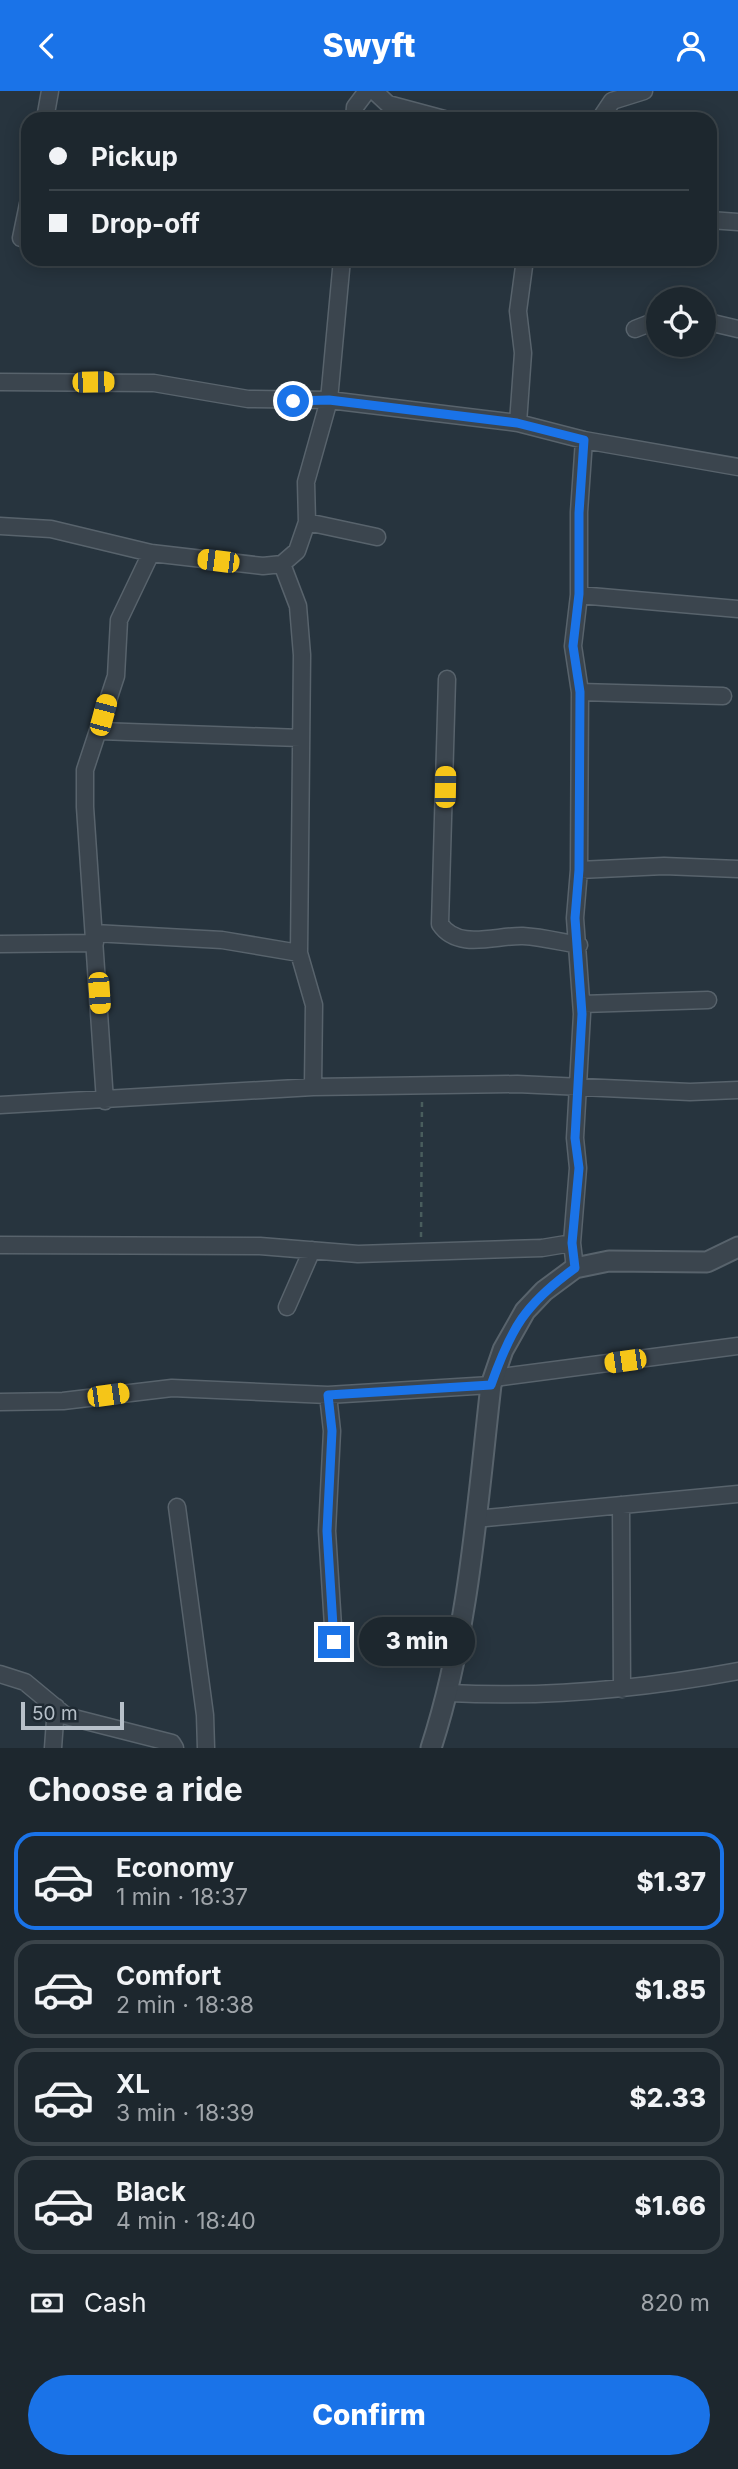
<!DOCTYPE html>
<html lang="en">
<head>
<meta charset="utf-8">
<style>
  :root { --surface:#1d272e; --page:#252f36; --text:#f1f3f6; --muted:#a0a5aa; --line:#3b444a; --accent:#1a73e8 }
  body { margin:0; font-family:Inter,sans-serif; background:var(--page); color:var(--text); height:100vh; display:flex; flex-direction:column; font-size:26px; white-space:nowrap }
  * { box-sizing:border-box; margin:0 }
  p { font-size:23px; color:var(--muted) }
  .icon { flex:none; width:38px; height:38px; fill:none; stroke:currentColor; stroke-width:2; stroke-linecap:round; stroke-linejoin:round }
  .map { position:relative; height:1657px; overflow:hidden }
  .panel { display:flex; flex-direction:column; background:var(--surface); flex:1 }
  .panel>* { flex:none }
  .top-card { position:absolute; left:21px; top:21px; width:696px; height:154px; border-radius:21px; box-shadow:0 4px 18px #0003,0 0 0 2px var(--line); display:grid; align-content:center; height:154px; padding:0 28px; background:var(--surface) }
  .tools { position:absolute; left:646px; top:196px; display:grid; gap:14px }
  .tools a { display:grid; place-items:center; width:70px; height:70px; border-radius:50%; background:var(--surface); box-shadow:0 4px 18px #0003,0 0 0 2px var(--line); font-size:35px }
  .scale { position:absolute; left:21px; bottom:18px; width:103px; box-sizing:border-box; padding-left:7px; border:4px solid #b7c0c9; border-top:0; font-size:19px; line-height:24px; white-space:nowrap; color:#b7c0c9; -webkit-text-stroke:5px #1f2a33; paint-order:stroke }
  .end { position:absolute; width:32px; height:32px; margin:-16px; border:9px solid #1a73e8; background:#fff; box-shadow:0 0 0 4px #fff }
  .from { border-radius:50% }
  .bubble { position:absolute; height:49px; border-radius:24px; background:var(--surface); box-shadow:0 4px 18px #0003,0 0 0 2px var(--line); font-size:23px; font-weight:800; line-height:49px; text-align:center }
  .car { position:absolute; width:21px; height:42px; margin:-21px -10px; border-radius:9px; box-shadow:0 0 5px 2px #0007; background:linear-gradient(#f5c518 24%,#345 0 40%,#f5c518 0 76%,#345 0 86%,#f5c518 0) }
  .top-card b { display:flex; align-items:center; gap:24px; height:66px; font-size:26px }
  .top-card b+b { border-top:2px solid var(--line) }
  .top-card i { width:18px; height:18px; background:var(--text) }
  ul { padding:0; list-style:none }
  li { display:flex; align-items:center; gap:21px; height:98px; margin:0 14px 10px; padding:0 14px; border:4px solid var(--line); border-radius:21px }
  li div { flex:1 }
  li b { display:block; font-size:26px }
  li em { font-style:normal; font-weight:800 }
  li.selected { border-color:var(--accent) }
  li>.icon { width:63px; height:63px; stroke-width:1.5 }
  h2 { padding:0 28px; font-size:32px; line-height:84px }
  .pay { display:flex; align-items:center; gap:18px; height:77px; padding:0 28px; font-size:26px }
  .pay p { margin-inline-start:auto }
  .button { display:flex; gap:14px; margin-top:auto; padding:14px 28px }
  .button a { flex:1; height:80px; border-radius:42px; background:var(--accent); color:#fff; font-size:28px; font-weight:800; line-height:80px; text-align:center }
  header { display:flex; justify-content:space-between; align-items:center; height:91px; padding:0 28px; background:var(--accent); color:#fff; font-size:32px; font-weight:800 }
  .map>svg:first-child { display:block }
</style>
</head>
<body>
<header><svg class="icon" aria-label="back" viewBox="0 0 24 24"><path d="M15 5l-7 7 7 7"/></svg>Swyft<svg class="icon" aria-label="person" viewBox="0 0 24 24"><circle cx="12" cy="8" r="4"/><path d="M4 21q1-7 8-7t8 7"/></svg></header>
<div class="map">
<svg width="738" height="1657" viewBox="0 0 738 1657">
  <rect width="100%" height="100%" fill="#27343e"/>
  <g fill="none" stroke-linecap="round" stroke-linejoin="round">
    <defs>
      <path id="minor" d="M374,0l14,13 56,15
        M45,28l5,-28
        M354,28l1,-12 12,-16
        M600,28l12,-18 32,-10
        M710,129l28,2
        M21,147l7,-34
        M704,230l34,8
        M635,238l23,-9
        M0,291l154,1 94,16 81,1 189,23 66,17 154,27
        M518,332l5,-70 -5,-42 7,-52
        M307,431l70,15
        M0,435l51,3 100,24 112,13 19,-2 15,-13 10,-29 -1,-40 23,-82 13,-141
        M282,473l16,42 4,49 -3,298 15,52 -1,82
        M579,504l159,14
        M447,588l-7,245c18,27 56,11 83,12 19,1 38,6 56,9
        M580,601l143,4
        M99,640l202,7
        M579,779l85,-4 74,3
        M94,842l128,7 77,13
        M0,853l95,-1
        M582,913l126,-4
        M105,1010l-20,-294v-37l31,-94 3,-56 32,-67
        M0,1014l313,-18 204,-3 173,8 48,-2
        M0,1154l260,1 98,8 184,-6 30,-5
        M575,1177l-3,-25 6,-75 -3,-30 7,-124 -7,-96 4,-48 1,-178 -7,-46 6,-51v-83l5,-72
        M287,1216l25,-57
        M494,1287l244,-32
        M328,1304l4,36 -5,100 7,111
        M0,1311l63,-1 109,-13 156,7 163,-10
        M621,1414l1,184
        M177,1416l28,208 1,33
        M475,1428l263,-25
        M0,1583l25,8 41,34 106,27 3,5
        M449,1602c98,5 193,-4 289,-22
        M53,1657l3,-41"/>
      <path id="tertiary" d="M431,1657c38,-117 46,-241 60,-363l12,-35 22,-39 19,-20 31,-23 34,-7 98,1 31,-15"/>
    </defs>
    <!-- minor casing -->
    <use href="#minor" stroke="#58636c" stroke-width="19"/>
    <!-- tertiary casing -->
    <use href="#tertiary" stroke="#58636c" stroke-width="23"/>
    <!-- path -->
    <path stroke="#495d5d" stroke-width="2.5" stroke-dasharray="5 5" stroke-linecap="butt" d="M421,1146l1,-136"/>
    <!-- minor -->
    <use href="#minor" stroke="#3b454e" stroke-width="16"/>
    <!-- tertiary -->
    <use href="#tertiary" stroke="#3b454e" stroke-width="19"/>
  </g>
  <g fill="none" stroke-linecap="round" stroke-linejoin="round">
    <!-- route -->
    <path stroke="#1a73e8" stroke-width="9" d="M293,310l36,-1 188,23 67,17 -5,73v81l-6,52 7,46 -1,178 -4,48 7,96 -7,124 4,30 -7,75 3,25c-50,36 -64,60 -84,117l-163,10 4,36 -5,100 7,111"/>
  </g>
</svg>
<div class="tools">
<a><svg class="icon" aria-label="locate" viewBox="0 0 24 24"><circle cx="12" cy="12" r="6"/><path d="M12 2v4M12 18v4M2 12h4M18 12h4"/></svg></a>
</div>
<div class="scale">50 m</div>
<i class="end from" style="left:293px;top:310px"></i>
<i class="end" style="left:334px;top:1551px"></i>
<div class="bubble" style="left:359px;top:1526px;width:116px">3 min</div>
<i class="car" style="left:93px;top:291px;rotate:89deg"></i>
<i class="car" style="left:218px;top:470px;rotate:277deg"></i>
<i class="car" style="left:103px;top:624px;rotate:15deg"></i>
<i class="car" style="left:445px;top:696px;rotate:1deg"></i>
<i class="car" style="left:99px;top:902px;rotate:176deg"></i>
<i class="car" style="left:625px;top:1270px;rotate:262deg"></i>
<i class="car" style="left:108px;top:1304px;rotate:82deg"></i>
<div class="top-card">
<b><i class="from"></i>Pickup</b>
<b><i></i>Drop-off</b>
</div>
</div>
<section class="panel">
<h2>Choose a ride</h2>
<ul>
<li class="selected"><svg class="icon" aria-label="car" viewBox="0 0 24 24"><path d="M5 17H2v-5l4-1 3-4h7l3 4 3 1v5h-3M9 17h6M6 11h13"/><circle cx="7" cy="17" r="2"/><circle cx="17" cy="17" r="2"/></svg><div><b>Economy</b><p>1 min · 18:37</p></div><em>$1.37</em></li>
<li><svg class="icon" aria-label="car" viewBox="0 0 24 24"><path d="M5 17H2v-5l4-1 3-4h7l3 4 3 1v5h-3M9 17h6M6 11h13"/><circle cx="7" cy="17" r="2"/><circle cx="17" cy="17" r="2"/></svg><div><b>Comfort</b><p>2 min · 18:38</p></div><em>$1.85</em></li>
<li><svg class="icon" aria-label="car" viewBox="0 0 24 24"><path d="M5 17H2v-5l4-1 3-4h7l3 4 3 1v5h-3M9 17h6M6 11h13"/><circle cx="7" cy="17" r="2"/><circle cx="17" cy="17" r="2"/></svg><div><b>XL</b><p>3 min · 18:39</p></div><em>$2.33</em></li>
<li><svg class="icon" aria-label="car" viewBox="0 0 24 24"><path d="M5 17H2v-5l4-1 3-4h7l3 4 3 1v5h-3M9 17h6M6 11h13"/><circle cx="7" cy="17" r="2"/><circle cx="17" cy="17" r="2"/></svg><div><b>Black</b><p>4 min · 18:40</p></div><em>$1.66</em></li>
</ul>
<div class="pay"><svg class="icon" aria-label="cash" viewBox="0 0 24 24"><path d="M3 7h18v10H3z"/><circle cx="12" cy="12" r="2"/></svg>Cash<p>820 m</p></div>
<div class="button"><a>Confirm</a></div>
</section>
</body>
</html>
